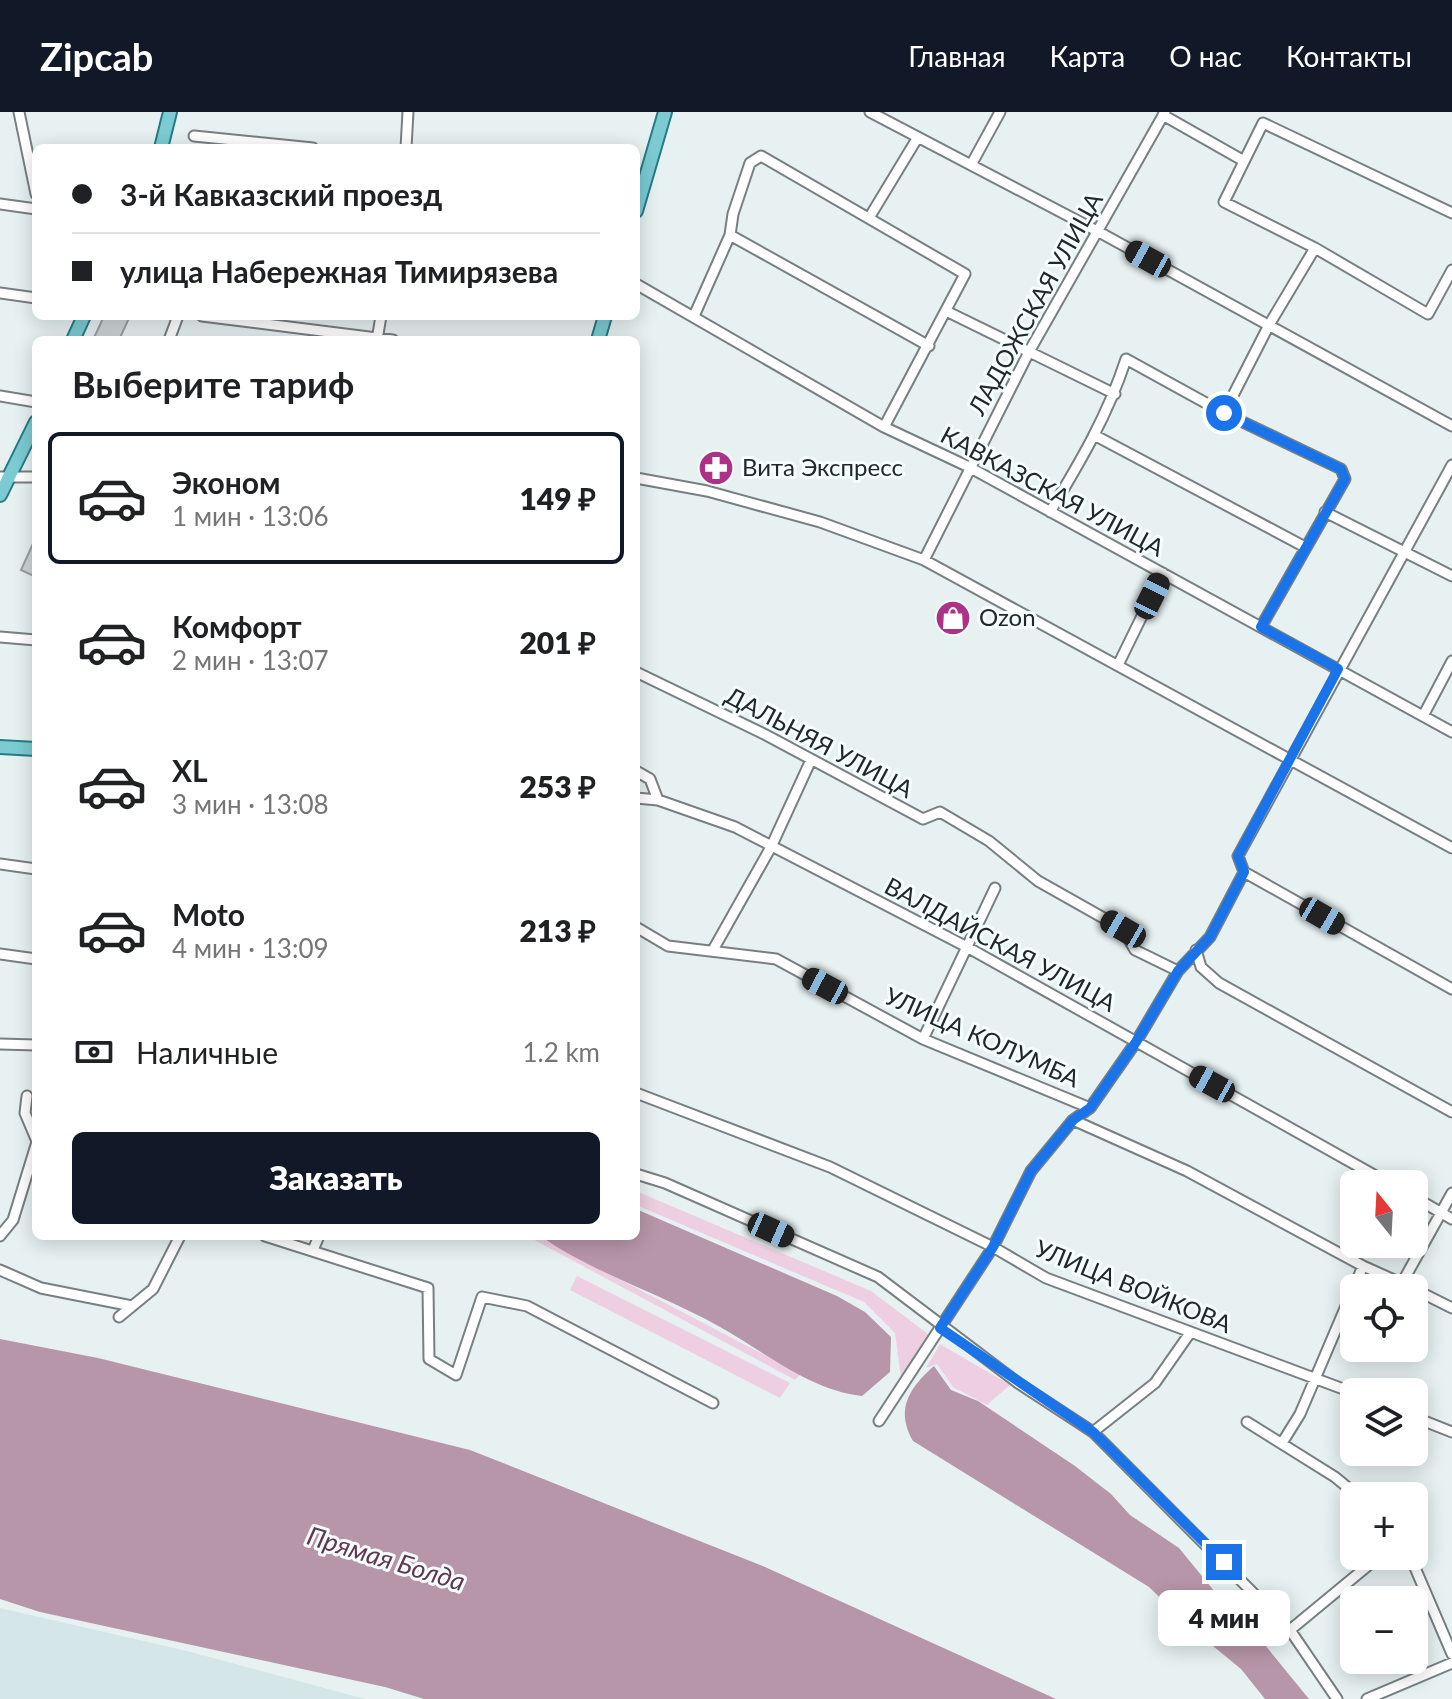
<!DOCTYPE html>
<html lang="ru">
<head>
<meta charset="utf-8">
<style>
  :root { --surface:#fff; --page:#f2f2f2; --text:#202124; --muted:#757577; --line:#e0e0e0; --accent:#111827 }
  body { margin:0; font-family:Lato,sans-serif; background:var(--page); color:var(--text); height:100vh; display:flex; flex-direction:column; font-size:30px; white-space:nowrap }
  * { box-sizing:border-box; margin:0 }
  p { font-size:26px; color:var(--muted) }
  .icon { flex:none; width:44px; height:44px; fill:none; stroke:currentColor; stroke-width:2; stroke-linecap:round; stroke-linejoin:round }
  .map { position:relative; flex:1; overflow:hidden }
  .sheet { position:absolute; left:32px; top:224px; width:608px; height:904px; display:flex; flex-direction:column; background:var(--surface); border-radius:12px; box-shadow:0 4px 20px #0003 }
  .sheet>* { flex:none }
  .top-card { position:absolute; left:32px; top:32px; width:608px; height:176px; border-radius:12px; box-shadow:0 4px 20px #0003; display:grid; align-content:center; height:176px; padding:0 40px; background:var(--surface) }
  .needle { width:52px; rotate:342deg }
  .fabs { position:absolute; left:1340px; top:1058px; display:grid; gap:16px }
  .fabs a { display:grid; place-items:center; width:88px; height:88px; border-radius:12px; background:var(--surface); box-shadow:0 4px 20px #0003; font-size:40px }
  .end { position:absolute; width:36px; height:36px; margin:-18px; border:10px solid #1a73e8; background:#fff; box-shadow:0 0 0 4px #fff }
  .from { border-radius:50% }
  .bubble { position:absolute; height:56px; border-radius:12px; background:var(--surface); box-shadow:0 4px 20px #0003; font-size:26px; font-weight:800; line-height:56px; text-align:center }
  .car { position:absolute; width:24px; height:48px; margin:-24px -12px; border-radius:10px; box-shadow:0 0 6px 2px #0007; background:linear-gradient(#222 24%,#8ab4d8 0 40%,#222 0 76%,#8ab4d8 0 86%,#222 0) }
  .top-card b { display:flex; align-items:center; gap:28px; height:76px; font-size:30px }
  .top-card b+b { border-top:2px solid var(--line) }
  .top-card i { width:20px; height:20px; background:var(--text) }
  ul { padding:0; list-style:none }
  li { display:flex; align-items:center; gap:24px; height:132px; margin:0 16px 12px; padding:0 24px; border:4px solid transparent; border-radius:12px }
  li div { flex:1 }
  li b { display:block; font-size:30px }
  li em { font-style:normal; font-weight:800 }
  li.current { border-color:var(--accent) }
  li>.icon { width:72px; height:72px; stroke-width:1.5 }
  h2 { padding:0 40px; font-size:36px; line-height:96px }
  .pay { display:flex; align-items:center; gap:20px; height:88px; padding:0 40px; font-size:30px }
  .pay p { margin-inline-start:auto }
  .primary-button { display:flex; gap:16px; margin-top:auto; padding:16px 40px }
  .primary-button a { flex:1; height:92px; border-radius:12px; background:var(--accent); color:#fff; font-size:32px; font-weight:800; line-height:92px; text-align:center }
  header { display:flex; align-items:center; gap:48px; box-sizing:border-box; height:112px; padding:0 40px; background:var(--accent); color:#fff }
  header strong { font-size:38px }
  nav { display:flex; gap:44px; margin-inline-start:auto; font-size:28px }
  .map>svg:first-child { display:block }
</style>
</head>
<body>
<header>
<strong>Zipcab</strong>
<nav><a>Главная</a><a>Карта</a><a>О нас</a><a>Контакты</a></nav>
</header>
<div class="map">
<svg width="1452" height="1587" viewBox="0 0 1452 1587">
  <rect width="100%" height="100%" fill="#e7f1f2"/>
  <!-- built -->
  <path fill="#d4e6e8" d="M0,1496l187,43 178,48h-365z"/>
  <!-- green -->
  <path fill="#eecfe1" d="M636,1079l235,100 57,43 -27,44 -6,-45 -31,-31 -228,-97z
    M527,1124h10l264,138 -6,6z
    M577,1164l213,107 -10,15 -210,-108z
    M940,1232l70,41 -23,20 -34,-18 -16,-23 -11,4z"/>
  <!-- water -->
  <path fill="#b896aa" d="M636,1097l201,87 28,16 26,25 -1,35 -28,24c-53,-6 -97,-44 -142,-69 -58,-33 -125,-53 -180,-91h96z
    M0,1227l98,19 372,92 295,117 291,132h-632l-39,-12 -345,-75 -40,-13z
    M934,1254l17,24 27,11 97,65 36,28 19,21 49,33 54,66 23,20 53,65h-44l-24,-30 -50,-41 -42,-41 -236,-146c-18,-31 -4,-53 21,-75z"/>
  <!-- building -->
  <path fill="#ccd5d6" stroke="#97a0a1" stroke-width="2" d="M104,204h26l-11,24h-26z
    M36,425v40l-15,-7z"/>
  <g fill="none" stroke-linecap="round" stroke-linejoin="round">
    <defs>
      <path id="minor" d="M19,0l17,82
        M870,0l229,120 353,194
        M1163,3l81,46
        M194,24l119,12
        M406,36l2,-36
        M971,53l29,-53
        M0,92l36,5
        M1452,101l-189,-90 -39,79 91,46 113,66 24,-44
        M869,106l49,-81
        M730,123l199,111
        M636,172l248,143 85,40 483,265
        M0,181l36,5
        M946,199l169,83
        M202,204l191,24
        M694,204l36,-81 3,-21 17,-51 11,-7 204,118 -81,153
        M169,228l9,-24
        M377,228l4,-24
        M0,284l36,6
        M1224,301l45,-88 46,-77
        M1096,324l209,111
        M0,365h36
        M636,366l71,13 113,31 104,38 528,288
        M1050,400c30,-50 58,-97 76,-153l98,54 117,56 4,10 -84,148
        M1325,400l127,64
        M924,448l106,-210 135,-238
        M0,525l36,3
        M1118,553l45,-92
        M636,560l130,63 157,84 17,-7 49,29 49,40 85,48 12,21 43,21
        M1423,604l29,-55
        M636,659l14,8 8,21 77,27 232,120 423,237
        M636,686l22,2
        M0,752l36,5
        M1244,760l208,117
        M636,815l32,19 108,13 147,80 167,69
        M713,838l58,-103 40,-87
        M1196,838l5,17 18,16 233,129
        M0,842l36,5
        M923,927l72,-151
        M0,932l36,1
        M636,981l194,74 163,80 53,31 308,115
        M27,984l-2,17 11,26
        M1073,1008l114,51 176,95 49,22
        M636,1062l29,9 213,94 140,106 75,49 197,198 47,69
        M1414,1085l38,22
        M0,1124l13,-16 23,-75
        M265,1124l163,52 1,71 27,16 26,-78 45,9 186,97
        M313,1138l6,-14
        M0,1158l41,18 91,18
        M1402,1171l50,-90
        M1414,1177l38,19
        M119,1205l34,-28 27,-53
        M1414,1305l38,15
        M879,1309l114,-174 38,-76 42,-51 17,-12 46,-66 42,-71 32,-34 34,-65 -6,-16 214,-391
        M1247,1310l88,55 23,19
        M1093,1320l62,-49 35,-50
        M1282,1331l18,-29 63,-148
        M1410,1444l42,98
        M1290,1518l80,-66 19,-8
        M1367,1587l85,-36"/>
      <path id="major" d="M161,36l9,-36
        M636,99l29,-99
        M73,228l11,-24
        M598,228l7,-24
        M0,383l36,-73
        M0,635l36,2"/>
    </defs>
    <!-- minor casing -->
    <use href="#minor" stroke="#777f80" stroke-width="13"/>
    <!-- major casing -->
    <use href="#major" stroke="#257c84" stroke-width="16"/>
    <!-- minor -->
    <use href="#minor" stroke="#fff" stroke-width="9"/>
    <!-- major -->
    <use href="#major" stroke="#7ccbd3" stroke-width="12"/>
  </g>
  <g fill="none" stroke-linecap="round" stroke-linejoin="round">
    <!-- route -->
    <path stroke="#1a73e8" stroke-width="10" d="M1224,301l117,56 4,10 -84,148 77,42 -100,187 6,16 -34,65 -32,34 -42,71 -46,66 -17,12 -42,51 -38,76 -53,81 153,104 131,130"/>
  </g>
  <!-- icons -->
  <defs>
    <symbol id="pharmacy-disc" viewBox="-11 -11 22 22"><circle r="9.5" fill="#ac3287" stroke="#f5feff"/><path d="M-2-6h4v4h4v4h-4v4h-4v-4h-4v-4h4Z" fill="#fff"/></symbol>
    <symbol id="shop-disc" viewBox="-11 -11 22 22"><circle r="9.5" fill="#ac3287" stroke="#f5feff"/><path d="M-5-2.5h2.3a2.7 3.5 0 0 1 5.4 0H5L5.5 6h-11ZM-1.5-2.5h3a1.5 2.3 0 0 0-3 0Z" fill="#fff"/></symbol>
  </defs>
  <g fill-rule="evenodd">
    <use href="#pharmacy-disc" x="696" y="336" width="40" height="40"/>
    <use href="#shop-disc" x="933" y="486" width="40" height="40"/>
  </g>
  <g text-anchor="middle" stroke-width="6" stroke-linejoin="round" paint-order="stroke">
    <!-- street labels -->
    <g font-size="24" fill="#242728" stroke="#f5feff">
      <text transform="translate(1036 192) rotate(-61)" y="8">ЛАДОЖСКАЯ УЛИЦА</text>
      <text transform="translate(1052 380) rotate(28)" y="8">КАВКАЗСКАЯ УЛИЦА</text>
      <text transform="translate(819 631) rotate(28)" y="8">ДАЛЬНЯЯ УЛИЦА</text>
      <text transform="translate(1000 833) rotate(28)" y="8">ВАЛДАЙСКАЯ УЛИЦА</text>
      <text transform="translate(982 926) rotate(24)" y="8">УЛИЦА КОЛУМБА</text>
      <text transform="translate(1133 1175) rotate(22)" y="8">УЛИЦА ВОЙКОВА</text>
    </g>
    <!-- poi labels -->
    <g font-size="24" fill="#242728" stroke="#f5feff" text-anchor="start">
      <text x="742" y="364">Вита Экспресс</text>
      <text x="979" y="514">Ozon</text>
    </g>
    <!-- water labels -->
    <g font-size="26" font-style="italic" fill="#643553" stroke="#f5feff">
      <text transform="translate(386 1447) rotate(17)" y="9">Прямая Болда</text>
    </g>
  </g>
</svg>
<div class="fabs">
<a><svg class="needle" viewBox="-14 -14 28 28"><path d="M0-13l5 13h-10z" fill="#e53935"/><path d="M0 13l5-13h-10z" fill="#757577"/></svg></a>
<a><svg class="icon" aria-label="locate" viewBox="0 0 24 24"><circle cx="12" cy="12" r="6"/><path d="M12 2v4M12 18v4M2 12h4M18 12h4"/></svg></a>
<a><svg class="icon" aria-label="layers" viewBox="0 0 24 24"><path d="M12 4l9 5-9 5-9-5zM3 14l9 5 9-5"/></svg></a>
<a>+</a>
<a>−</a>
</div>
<i class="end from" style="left:1224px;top:301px"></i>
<i class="end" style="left:1224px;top:1450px"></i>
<div class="bubble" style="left:1158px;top:1478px;width:132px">4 мин</div>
<i class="car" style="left:1148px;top:147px;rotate:299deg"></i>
<i class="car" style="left:1152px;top:484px;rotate:26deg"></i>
<i class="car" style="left:1322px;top:804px;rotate:120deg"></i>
<i class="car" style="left:1123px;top:817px;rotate:300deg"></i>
<i class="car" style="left:825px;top:874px;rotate:298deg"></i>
<i class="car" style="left:1212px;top:972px;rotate:299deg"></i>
<i class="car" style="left:771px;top:1118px;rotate:114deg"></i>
<div class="top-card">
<b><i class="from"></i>3-й Кавказский проезд</b>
<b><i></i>улица Набережная Тимирязева</b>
</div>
<section class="sheet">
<h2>Выберите тариф</h2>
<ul>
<li class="current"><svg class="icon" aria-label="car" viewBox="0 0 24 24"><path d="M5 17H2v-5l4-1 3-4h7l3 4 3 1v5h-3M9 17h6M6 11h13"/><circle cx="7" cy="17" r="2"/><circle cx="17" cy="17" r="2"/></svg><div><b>Эконом</b><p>1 мин · 13:06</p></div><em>149 ₽</em></li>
<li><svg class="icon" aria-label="car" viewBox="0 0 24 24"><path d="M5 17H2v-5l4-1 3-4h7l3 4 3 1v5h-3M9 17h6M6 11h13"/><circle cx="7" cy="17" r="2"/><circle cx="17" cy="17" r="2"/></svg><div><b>Комфорт</b><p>2 мин · 13:07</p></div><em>201 ₽</em></li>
<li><svg class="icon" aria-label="car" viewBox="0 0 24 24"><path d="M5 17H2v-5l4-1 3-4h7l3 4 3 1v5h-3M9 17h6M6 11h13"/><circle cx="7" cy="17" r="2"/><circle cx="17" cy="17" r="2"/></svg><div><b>XL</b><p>3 мин · 13:08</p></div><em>253 ₽</em></li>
<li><svg class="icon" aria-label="car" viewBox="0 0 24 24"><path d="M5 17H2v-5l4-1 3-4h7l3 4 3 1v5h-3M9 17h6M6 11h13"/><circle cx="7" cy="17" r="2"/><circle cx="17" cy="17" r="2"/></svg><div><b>Moto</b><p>4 мин · 13:09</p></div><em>213 ₽</em></li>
</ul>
<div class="pay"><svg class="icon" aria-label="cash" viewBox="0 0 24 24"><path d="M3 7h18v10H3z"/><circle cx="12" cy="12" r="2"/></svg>Наличные<p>1.2 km</p></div>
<div class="primary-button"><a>Заказать</a></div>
</section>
</div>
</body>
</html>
